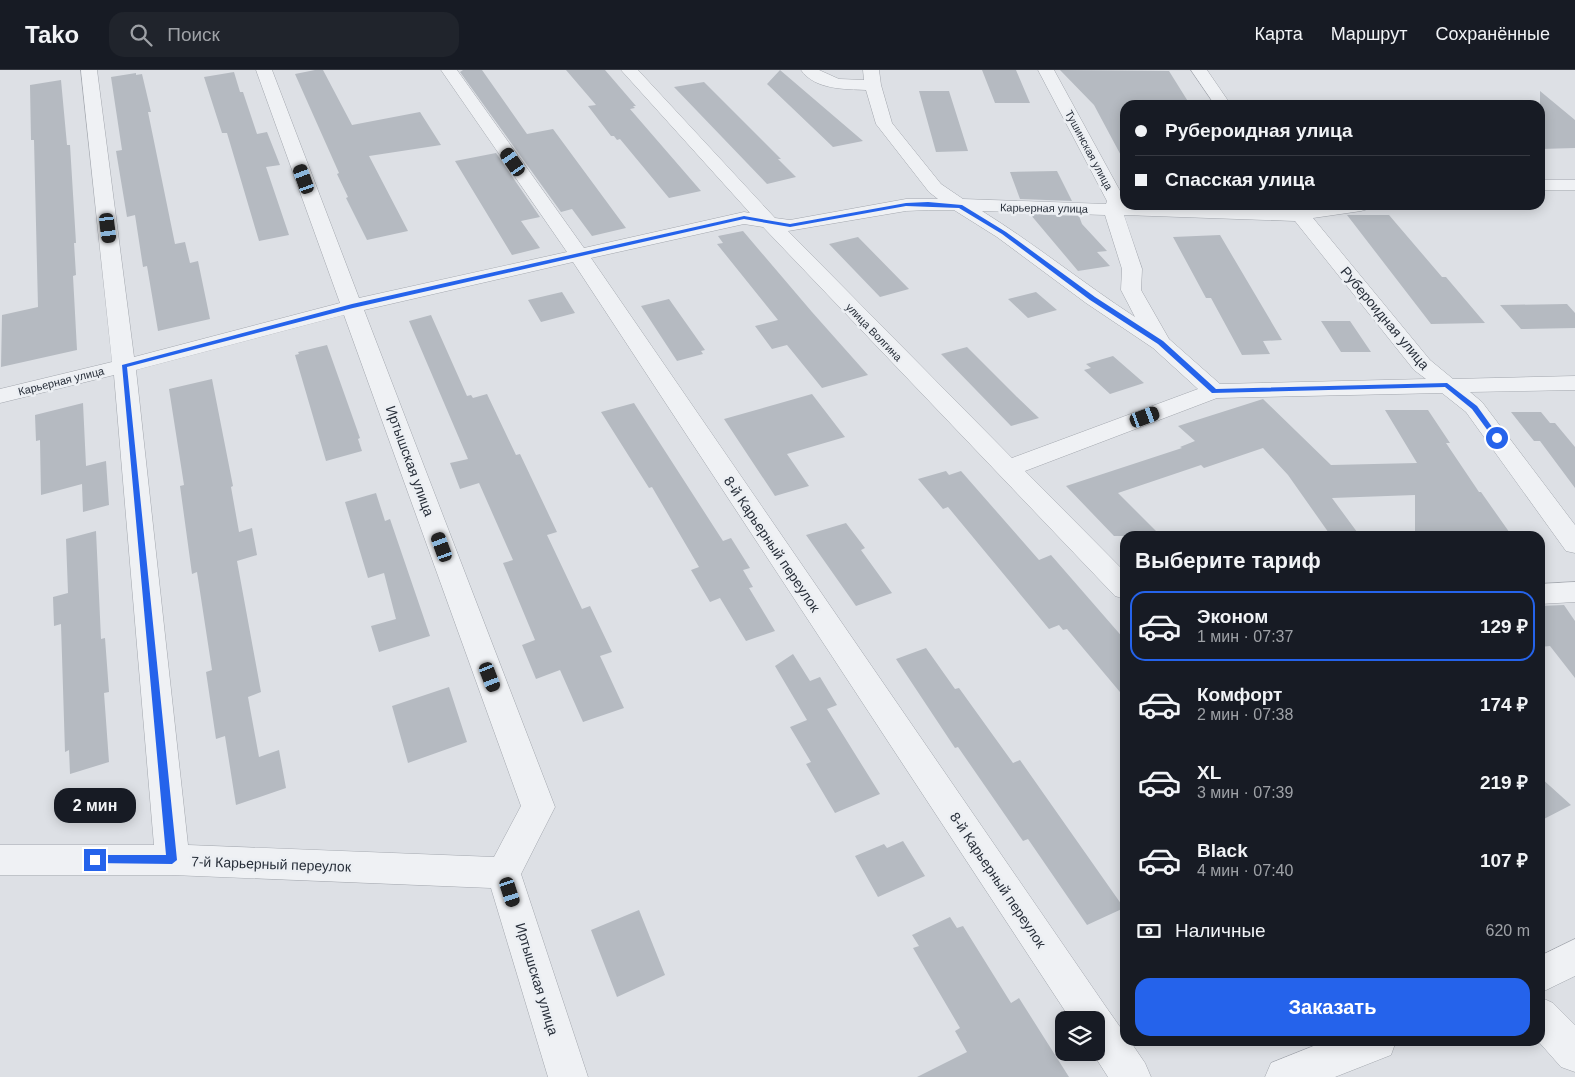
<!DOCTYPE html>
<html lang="ru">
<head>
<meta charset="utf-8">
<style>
  :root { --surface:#171b24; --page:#20242c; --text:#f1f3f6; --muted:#9ea1a6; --line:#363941; --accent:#2563eb }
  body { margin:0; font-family:Arial,sans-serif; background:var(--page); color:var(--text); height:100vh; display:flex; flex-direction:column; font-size:19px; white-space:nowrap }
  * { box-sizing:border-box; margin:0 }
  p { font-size:16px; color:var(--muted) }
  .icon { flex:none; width:28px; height:28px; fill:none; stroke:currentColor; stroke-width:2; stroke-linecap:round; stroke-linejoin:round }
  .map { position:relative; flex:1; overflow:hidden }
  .sheet { position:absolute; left:1120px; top:461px; width:425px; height:515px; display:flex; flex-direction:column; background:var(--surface); border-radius:15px; box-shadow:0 2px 12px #0003 }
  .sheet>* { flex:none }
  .banner { position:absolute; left:1120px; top:30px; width:425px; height:110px; border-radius:15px; box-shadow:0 2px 12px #0003; display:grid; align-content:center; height:110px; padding:0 15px; background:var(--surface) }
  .controls { position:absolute; left:1055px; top:941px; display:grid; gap:10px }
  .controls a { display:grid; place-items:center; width:50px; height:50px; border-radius:10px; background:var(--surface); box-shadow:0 2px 12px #0003; font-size:25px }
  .end { position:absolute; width:22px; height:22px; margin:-11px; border:6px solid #2563eb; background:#fff; box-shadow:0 0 0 2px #fff }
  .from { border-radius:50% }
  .bubble { position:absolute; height:35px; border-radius:15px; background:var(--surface); box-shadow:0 2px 12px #0003; font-size:16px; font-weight:700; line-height:35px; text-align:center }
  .car { position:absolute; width:15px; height:30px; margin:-15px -8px; border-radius:6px; box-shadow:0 0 4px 1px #0007; background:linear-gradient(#222 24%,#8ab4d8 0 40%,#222 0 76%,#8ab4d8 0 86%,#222 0) }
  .banner b { display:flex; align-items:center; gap:18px; height:48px; font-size:19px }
  .banner b+b { border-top:1px solid var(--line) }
  .banner i { width:12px; height:12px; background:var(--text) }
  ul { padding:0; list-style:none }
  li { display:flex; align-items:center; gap:15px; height:70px; margin:0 10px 8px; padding:0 5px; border:2px solid transparent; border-radius:15px }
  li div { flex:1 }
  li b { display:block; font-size:19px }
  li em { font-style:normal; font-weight:700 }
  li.selected { border-color:var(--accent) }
  li>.icon { width:45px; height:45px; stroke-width:1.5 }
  h2 { padding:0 15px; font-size:22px; line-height:60px }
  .pay { display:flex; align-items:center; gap:12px; height:55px; padding:0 15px; font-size:19px }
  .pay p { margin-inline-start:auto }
  .button { display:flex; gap:10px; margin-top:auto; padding:10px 15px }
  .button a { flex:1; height:58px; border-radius:15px; background:var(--accent); color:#fff; font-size:20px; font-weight:700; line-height:58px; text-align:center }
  header { display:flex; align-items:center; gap:30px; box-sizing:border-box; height:70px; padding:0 25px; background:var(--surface); border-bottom:1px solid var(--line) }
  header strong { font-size:24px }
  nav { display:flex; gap:28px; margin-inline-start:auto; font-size:18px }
  .search { width:350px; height:45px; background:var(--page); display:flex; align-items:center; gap:12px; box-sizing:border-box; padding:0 18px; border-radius:15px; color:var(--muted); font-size:19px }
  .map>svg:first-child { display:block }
</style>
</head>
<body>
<header>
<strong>Tako</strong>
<div class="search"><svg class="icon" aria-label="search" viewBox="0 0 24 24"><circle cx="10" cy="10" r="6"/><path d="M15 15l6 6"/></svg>Поиск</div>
<nav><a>Карта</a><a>Маршрут</a><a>Сохранённые</a></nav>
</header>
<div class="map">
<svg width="1575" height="1007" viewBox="0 0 1575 1007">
  <rect width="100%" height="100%" fill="#dde0e5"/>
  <!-- building -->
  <path fill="#b5bac1" d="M315,0h8l29,55 68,-13 21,33 -72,11 39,75 -41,9 -21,-42 2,-1 -11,-23 2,-1 -44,-99z
    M463,0h19l45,64 26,-5 73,99 -34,8 -20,-27 -11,3 -101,-140z
    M566,0h39l31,36h-3l2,2 -5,1 71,82 -32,7 -49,-59 -3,1 -3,-4h-3l-23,-30 8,-1z
    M780,0l83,71 -30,6 -66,-63z
    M982,0h34l14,33h-35z
    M1060,0l109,1 20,32 -64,1v59l-31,-58z
    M234,2l6,20h3l14,42 10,-2 13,33 -14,2 23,68 -30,6 -32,-108h-5l-18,-56z
    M136,3v2l6,-1 9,38h-3l27,132 10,-2 5,21 8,-2 12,58 -52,12 -11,-65 -4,1 -8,-52 -8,2 -11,-66 6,-1 -11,-73z
    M61,10l6,65h3l6,98h-2l2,32 -3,1 4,74 -76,17 1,-52 36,-8 -4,-167h-3l-1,-55z
    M704,12l77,77h-3l18,18 -29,7 -93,-97z
    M919,21h30l19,60 -32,1z
    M1540,21l35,29v28l-35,1z
    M496,83l44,64 -19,4 19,27 -28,7 -57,-94z
    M1057,101l15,30 -52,-2 -10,-27z
    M1030,144l49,2 3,8 25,27 -10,1 13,14 -32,5z
    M1347,145h42l53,62h4l39,46 -54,1z
    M743,161l69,81 56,63 -46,13 -35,-43 -15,4 -17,-23 23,-6 -61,-76 6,-1 -5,-7z
    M1220,165l62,105 -19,1 7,13 -28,1 -31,-57h-5l-33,-61z
    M858,167l51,52 -29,8 -51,-53z
    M562,222l13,21 -34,9 -13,-22z
    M1036,222l21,18 -29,8 -20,-19z
    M669,229l36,51 -4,1 2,3 -26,7 -36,-55z
    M1567,234l8,9v15l-54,1 -21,-24z
    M431,245l36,81 4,-1 2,3 14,-4 29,61 4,-1 37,78 -10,3 35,74 8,-3 22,46 -12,4 24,52 -41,14 -23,-52 -24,9 -14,-34 13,-5 -32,-77 10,-3 -34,-77 -19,6 -10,-26 18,-4 -59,-138z
    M1321,251h29l21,31h-30z
    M327,275l33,93 -2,1 4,12 -36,10 -31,-106 4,-1 -1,-2z
    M967,277l48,48 24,23 -28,8 -70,-72z
    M1113,286l31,27 -34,11 -26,-24 7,-2 -5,-4z
    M212,309l21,107 -2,1 8,45 13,-4 5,27 -20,6 24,131 -13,5 11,60 20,-7 7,38 -50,17 -11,-69 -9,3 -10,-67 6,-2 -15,-98 -5,2 -12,-88 4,-1 -15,-96z
    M812,324l33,43 -58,17 22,32 -34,10 -51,-77z
    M1263,329l68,66 86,-2 -32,-53h43l22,33h-4l33,49h2l31,44h-97v-41l-83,3 28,38h-29l-43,-61 -25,-27 -59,20 -3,-3 -83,28 43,43h-47l-48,-50 116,-38 -2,-1 15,-6 -17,-15z
    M83,333l3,63 20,-5 3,44 -26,7 -1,-28 -41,11 -1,-55 -4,1 -1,-26z
    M634,333l89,138 8,-3 19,30 -7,2 10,17 -4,1 26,43 -29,10 -26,-43 -10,4 -19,-32 8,-3 -47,-80 -3,1 -48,-76z
    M1511,342h30l9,11h5l20,24v41l-35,-47h-6z
    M946,401l3,4 12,-4 78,89 12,-5 74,85v58l-58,-69 -4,1 -4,-5 -10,4 -101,-122 -5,2 -25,-30z
    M376,423l9,28 5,-2 40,117 -51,16 -8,-26 25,-7 -12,-46 -16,5 -23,-76z
    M846,453l19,25 -4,2 31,43 -36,13 -50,-71z
    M96,461l5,108 4,-1 4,54 -5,1 5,69 -39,12 -1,-24 -4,2 -4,-128 -7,2 -1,-29 15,-4 -2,-54z
    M1564,535l11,16v57l-25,-32 -10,1v-41z
    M926,578l29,41 4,-1 54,75 7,-3 104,148 -37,17 -59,-86 -5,2 -65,-94 -3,1 -59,-89z
    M793,584l17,27 10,-4 17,28 -10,4 53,85 -45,19 -29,-49 5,-2 -21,-35 17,-7 -32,-54z
    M449,617l18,55 -59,21 -16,-57z
    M1540,707l31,28 -31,16z
    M903,771l22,35 -47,21 -23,-41 29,-12 3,4z
    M639,840l26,65 -48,22 -26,-67z
    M950,847l7,11 6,-2 48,77 8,-5 50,79h-152l50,-25 -12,-21 5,-3 -47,-80 6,-2 -7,-11z"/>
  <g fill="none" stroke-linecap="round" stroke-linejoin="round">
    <defs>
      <path id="minor" d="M81,0h16l37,287 206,-54 -84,-233h16l87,228 208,-46 -126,-182h16l127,178 160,-36 6,1 -129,-143h17l137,148 15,2 116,-21h32l-9,-7 -53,-68 -10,-34c-21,-1 -51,0 -65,-20h18l20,9 25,1 -1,-10h16l2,15 11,38 49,61 22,15 143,5 1,-3 -69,-131h16l71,130v5l160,4 -2,-4h19l3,3 21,-3h44l-2,4 -7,2 -48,7 117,142 23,19 122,-3v14l-105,2 12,10 93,123v28l-9,-2 -100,-139 -24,-19 -225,5 -192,73 100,101v27l-10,-3 -352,-369 -19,-3 -153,34 515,749 19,27v7h5l15,22 6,14h-43l-16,-25h4v-32h-25l-498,-758 -209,48 191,497 -34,67 67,203h-40l-57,-189 -319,-13h-172v-30h154l-40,-470 -114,28v-14l112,-27zM929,140h25l43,27 89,66 67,45 45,41 -186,69 -224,-227 118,-20zM982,141l123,4 17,54 -1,21 14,27c-52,-34 -100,-73 -153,-106zM1124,145l171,6 119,149 12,9 -206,5 -51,-45 -28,-49 1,-21zM344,245l177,491 -27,51 -306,-12 -52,-475z
        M1191,0h16l24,35h-16z
        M1540,110h35v10h-35z
        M1575,512v20l-35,2v-20z
        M1575,869v37l-35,17v-37z
        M1540,927l13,6 22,22v47l-14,-5 -23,-26h2z
        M1326,971h70l-5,14 -56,22h-70l6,-14z"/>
    </defs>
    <!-- minor casing -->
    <use href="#minor" stroke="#a3a7ae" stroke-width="1"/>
    <!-- minor -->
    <use href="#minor" fill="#eff1f4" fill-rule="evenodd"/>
  </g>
  <!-- route -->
  <path fill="#2563eb" d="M928,132l34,3 44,27 89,65 68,44 53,48 231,-6 30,23 23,32 -6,1 -22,-30 -27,-22 -233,6 -54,-49 -68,-44 -88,-66 -43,-26 -53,-2 -116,21 -46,-8 -391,89 -226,59 50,493 -5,4 -80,-1 -2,-3 5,-5h71l-44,-490 230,-61 392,-88 46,8 116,-21z"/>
  <g text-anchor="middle" stroke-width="5" stroke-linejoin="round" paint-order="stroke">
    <!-- far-street labels -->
    <g font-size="11" fill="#282f3a" stroke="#eceff3">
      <text transform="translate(1089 80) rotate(62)" y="4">Тушинская улица</text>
      <text transform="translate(1044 138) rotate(1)" y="4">Карьерная улица</text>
      <text transform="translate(874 262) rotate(46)" y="4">улица Волгина</text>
      <text transform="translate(61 311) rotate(-14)" y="4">Карьерная улица</text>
    </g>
    <!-- street labels -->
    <g font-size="14" fill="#282f3a" stroke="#eceff3">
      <text transform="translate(1385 248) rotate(50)" y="5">Рубероидная улица</text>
      <text transform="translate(410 391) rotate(70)" y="5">Иртышская улица</text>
      <text transform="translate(772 474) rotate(56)" y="5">8-й Карьерный переулок</text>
      <text transform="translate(271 794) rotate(2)" y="5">7-й Карьерный переулок</text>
      <text transform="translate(998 810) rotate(56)" y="5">8-й Карьерный переулок</text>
      <text transform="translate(537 909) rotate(73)" y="5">Иртышская улица</text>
    </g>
  </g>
</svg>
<div class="controls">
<a><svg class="icon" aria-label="layers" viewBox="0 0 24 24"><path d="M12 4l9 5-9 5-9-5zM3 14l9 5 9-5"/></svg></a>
</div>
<i class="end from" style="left:1497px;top:368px"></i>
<i class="end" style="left:95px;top:790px"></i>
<div class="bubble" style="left:54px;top:718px;width:82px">2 мин</div>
<i class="car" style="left:513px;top:92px;rotate:325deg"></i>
<i class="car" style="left:304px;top:109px;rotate:340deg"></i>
<i class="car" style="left:108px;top:158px;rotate:173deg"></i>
<i class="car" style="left:1145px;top:347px;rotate:70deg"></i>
<i class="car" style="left:442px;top:477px;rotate:340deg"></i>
<i class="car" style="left:490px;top:607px;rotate:159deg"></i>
<i class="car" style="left:510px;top:822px;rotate:162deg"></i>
<div class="banner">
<b><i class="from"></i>Рубероидная улица</b>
<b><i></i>Спасская улица</b>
</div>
<section class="sheet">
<h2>Выберите тариф</h2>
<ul>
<li class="selected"><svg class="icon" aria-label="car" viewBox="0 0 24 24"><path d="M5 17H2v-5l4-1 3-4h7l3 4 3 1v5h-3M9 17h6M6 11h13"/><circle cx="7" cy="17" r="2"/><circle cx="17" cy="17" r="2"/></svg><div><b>Эконом</b><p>1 мин · 07:37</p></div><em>129 ₽</em></li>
<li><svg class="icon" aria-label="car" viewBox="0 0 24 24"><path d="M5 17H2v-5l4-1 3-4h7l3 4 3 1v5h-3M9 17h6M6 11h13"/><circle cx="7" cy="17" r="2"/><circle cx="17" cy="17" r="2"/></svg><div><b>Комфорт</b><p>2 мин · 07:38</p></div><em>174 ₽</em></li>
<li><svg class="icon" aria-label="car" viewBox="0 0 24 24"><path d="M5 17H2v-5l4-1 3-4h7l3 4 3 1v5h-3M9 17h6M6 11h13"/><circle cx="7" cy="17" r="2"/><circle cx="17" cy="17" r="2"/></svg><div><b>XL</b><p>3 мин · 07:39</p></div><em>219 ₽</em></li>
<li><svg class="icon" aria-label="car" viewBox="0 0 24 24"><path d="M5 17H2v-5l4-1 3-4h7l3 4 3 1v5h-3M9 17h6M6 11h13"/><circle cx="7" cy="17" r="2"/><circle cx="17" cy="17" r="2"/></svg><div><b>Black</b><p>4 мин · 07:40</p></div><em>107 ₽</em></li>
</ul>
<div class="pay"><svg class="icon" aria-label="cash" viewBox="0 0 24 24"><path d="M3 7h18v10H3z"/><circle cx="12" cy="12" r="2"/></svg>Наличные<p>620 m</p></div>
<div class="button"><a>Заказать</a></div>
</section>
</div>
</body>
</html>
